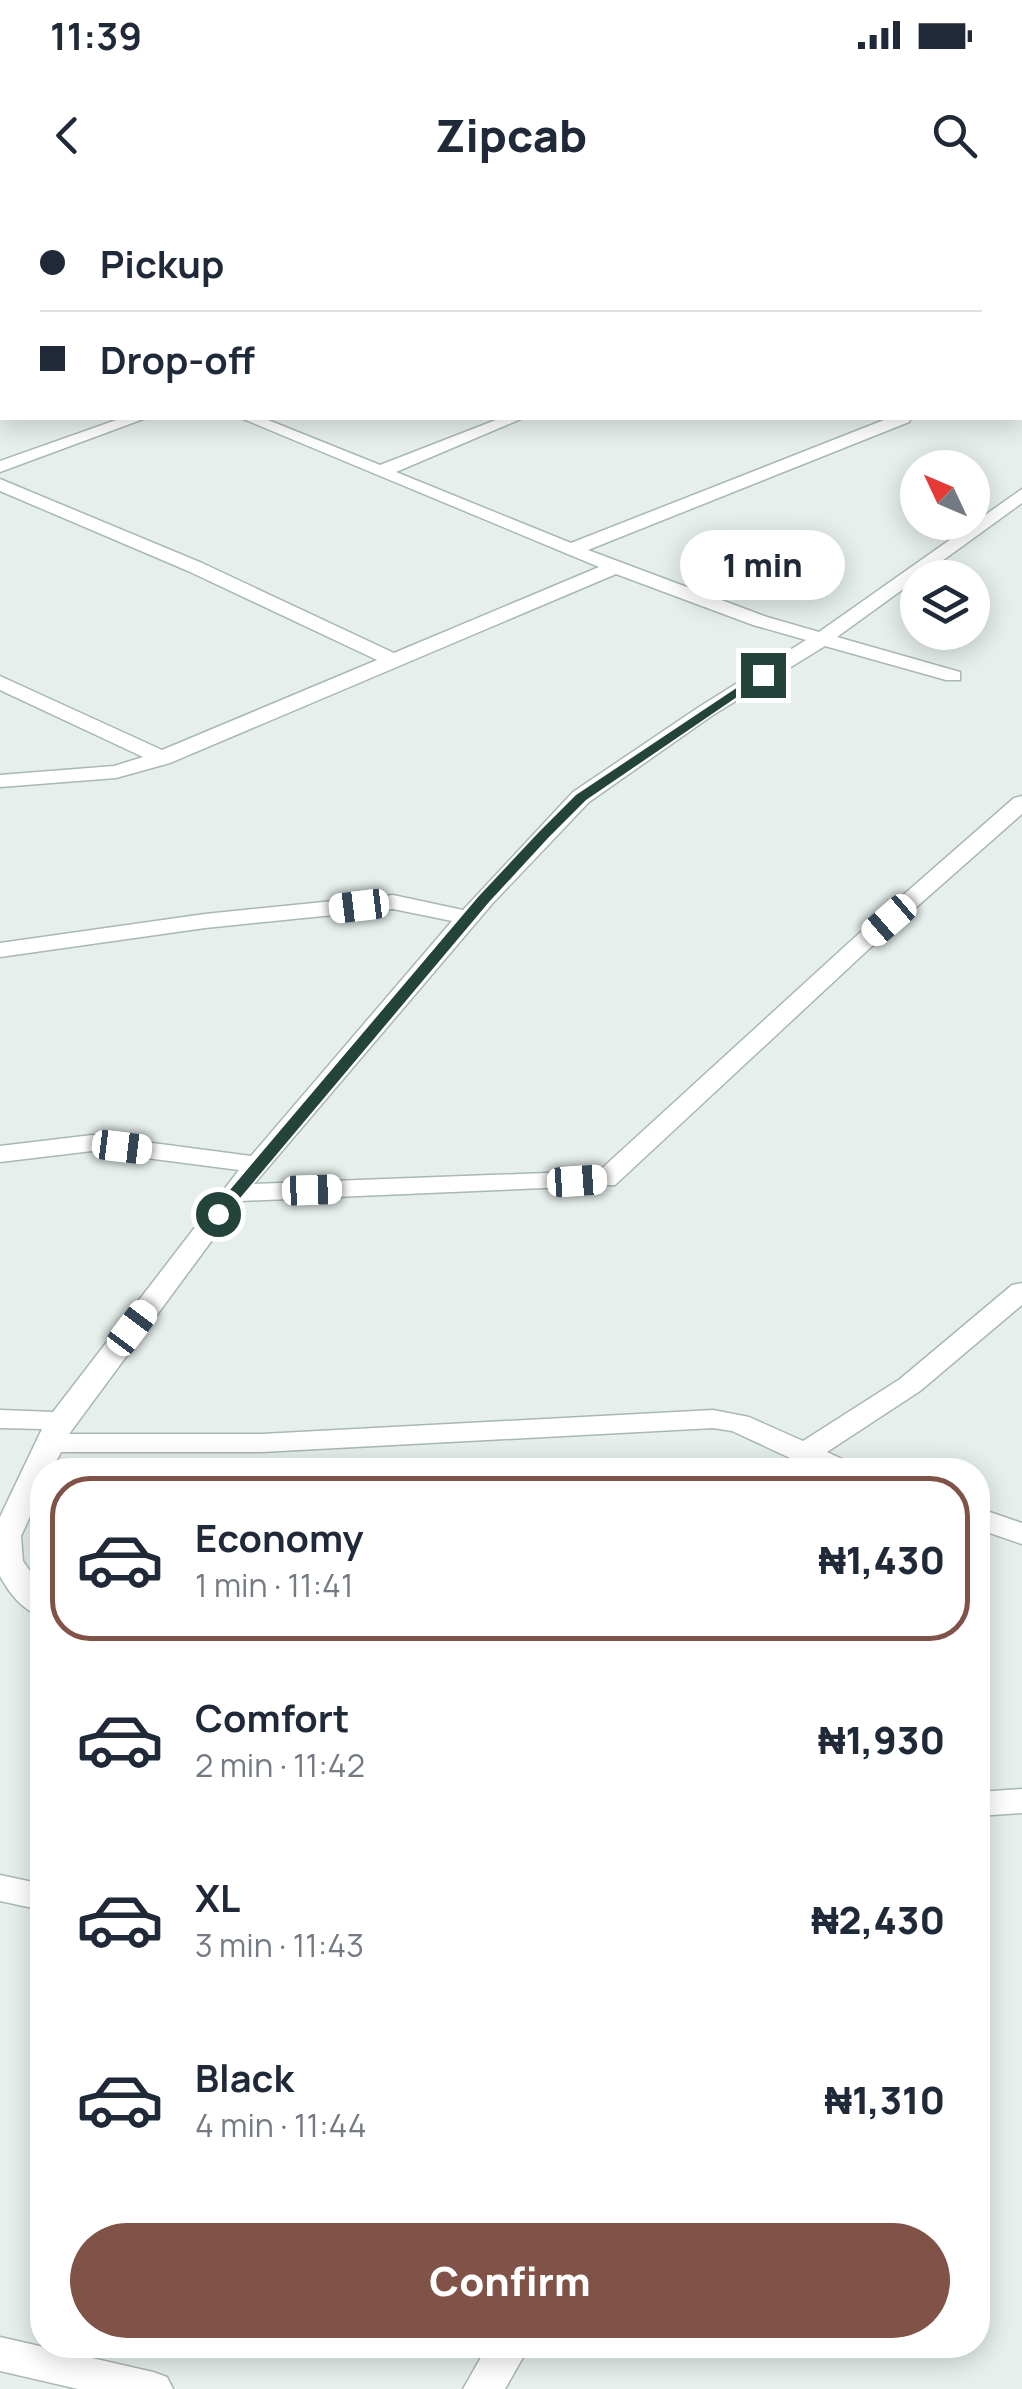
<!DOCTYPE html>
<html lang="en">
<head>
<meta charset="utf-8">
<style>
  :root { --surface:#fff; --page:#f6f6f7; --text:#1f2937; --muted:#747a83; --line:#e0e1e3; --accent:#815247 }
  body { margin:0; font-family:Manrope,sans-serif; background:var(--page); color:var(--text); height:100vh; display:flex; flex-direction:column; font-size:38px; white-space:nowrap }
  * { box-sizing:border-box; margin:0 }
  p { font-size:32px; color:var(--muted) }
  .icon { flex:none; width:55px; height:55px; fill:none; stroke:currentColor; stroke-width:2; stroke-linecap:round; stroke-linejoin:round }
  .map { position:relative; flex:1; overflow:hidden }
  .details { position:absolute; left:30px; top:1258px; width:960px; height:900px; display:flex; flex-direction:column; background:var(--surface); border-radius:40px; box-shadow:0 5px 25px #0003 }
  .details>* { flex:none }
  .hud { position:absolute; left:0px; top:0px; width:1022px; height:220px; box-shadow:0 5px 25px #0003; display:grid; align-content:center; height:220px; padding:0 40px; background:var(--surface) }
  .needle { width:65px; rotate:314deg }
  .buttons { position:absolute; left:900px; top:250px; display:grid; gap:20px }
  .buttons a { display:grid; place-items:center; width:90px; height:90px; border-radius:50%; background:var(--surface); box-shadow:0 5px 25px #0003; font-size:50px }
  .end { position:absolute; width:45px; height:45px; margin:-22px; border:12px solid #23433b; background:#fff; box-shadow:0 0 0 5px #fff }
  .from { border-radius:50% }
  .bubble { position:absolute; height:70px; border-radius:35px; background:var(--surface); box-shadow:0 5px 25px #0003; font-size:32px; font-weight:800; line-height:70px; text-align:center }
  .car { position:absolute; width:30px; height:60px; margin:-30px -15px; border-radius:12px; box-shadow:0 0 8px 2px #0007; background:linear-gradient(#fff 24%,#345 0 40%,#fff 0 76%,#345 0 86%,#fff 0) }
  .hud b { display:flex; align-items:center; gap:35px; height:95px; font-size:38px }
  .hud b+b { border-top:2px solid var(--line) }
  .hud i { width:25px; height:25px; background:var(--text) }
  ul { padding:18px 0 0; list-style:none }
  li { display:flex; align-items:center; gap:30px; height:165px; margin:0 20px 15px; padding:0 20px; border:5px solid transparent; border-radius:40px }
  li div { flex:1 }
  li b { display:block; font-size:38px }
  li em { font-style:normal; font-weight:800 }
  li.active { border-color:var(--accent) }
  li>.icon { width:90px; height:90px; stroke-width:1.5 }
  .primary-button { display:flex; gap:20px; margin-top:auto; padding:20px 40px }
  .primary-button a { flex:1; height:115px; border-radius:60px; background:var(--accent); color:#fff; font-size:40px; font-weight:800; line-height:115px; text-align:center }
  .status { display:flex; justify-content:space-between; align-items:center; height:70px; padding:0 50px; background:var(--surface); direction:ltr }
  .status svg { height:28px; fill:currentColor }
  header { display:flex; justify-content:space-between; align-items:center; height:130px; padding:0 40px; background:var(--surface); font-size:45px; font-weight:800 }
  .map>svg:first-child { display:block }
</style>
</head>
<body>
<div class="status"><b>11:39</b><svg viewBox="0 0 49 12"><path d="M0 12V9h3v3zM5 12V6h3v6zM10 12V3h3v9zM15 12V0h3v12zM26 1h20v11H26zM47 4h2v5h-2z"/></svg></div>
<header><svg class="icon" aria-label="back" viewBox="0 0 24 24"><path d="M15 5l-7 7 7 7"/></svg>Zipcab<svg class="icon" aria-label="search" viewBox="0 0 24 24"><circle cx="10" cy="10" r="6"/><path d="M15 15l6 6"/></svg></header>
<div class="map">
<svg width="1022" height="2189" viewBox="0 0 1022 2189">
  <rect width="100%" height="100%" fill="#e6efeb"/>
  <!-- green -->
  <path fill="#bee1c8" d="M0,0h386l-384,2 -2,144z"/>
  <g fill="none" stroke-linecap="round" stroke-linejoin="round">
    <defs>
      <path id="street" d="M201,0h20l1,2h-20z
        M545,0h21l1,2h-21z
        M0,19h2v8h-2z
        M1022,25v10l-2,1v-10z
        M2,44v12l-2,1v-12z
        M2,129v10l-2,1v-10z
        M1020,166h2l-2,11z
        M122,218h24l-146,54v-11z
        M241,218h22l117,47 121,-47h22l-127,54 175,71 318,-125h22l-2,4 -321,128 179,67 52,15 203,-143v14l-185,134 123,35v8h-14l-121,-34 -112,69 -124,87 -97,102 -238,280 345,-13 255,-233 160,-140 8,-2v18l-152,134 -255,237 -374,16 -172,233h193l451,-24 36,7 54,24 97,-62 112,-94 10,-2v22l-102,86 -93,61 24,11 5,7h-40l-84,-39 -19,-3 -451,24h-201l-9,18h-10v21l-21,45 2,25 19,27v28c-18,-4 -33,-23 -42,-40v-59l42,-88 -42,-1v-18l53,2 186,-242 -147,-19 -92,11v-16l92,-11 159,21 201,-235 -59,-12 -188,19 -205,29v-14l205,-29 188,-19 70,15 110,-118 126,-85 107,-67 -53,-15 -137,-51 -446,189 -54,15 -116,9v-12l114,-9 29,-9 -143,-67v-14l162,74 215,-90 -189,-89 -188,-80v-12l202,84 192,90 205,-86z
        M978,1308l44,15v21l-44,-15z
        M1022,1589v24l-44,3v-24z
        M0,1675l42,9v26l-42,-9z
        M0,2137l153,35 14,5 6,12h-95l-78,-18z
        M488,2145h42l-25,44h-42z"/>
    </defs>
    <!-- street casing -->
    <use href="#street" stroke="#a8b8b3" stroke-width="3"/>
    <!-- street -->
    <use href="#street" fill="#fff" fill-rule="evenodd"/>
  </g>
  <!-- route -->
  <path fill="#23433b" d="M759,473l10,2 -183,125 -38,38 -59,64 -265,315h-11v-7l266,-314 60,-64 37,-37z"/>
</svg>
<div class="buttons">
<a><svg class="needle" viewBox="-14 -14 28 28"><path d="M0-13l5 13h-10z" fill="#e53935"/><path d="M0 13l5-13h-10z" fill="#747a83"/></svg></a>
<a><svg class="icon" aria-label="layers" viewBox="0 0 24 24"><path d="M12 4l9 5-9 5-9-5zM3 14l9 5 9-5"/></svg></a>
</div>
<i class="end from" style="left:218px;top:1014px"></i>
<i class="end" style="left:763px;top:475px"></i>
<div class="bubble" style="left:680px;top:330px;width:165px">1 min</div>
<i class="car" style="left:359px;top:706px;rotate:263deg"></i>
<i class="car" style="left:889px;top:720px;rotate:229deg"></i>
<i class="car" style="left:122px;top:947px;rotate:97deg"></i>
<i class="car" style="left:577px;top:981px;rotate:86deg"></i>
<i class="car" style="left:312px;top:990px;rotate:88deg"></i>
<i class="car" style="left:132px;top:1128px;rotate:37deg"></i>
<div class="hud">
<b><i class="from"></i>Pickup</b>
<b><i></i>Drop-off</b>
</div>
<section class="details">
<ul>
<li class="active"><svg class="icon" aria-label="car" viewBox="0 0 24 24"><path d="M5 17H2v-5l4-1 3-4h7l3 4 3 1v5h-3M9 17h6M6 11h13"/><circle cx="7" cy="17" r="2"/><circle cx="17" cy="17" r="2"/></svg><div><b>Economy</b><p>1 min · 11:41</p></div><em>₦1,430</em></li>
<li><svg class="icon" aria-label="car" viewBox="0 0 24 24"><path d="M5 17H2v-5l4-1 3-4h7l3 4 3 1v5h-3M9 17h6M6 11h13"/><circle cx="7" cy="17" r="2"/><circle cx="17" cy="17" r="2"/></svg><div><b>Comfort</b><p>2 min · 11:42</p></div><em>₦1,930</em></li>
<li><svg class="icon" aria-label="car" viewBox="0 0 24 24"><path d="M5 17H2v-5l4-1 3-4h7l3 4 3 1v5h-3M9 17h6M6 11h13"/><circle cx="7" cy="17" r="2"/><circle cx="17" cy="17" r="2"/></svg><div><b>XL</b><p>3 min · 11:43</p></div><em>₦2,430</em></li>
<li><svg class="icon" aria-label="car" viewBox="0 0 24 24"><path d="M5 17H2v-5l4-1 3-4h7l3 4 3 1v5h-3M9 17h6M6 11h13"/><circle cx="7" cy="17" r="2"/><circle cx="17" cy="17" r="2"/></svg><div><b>Black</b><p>4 min · 11:44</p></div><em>₦1,310</em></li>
</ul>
<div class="primary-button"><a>Confirm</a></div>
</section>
</div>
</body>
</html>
